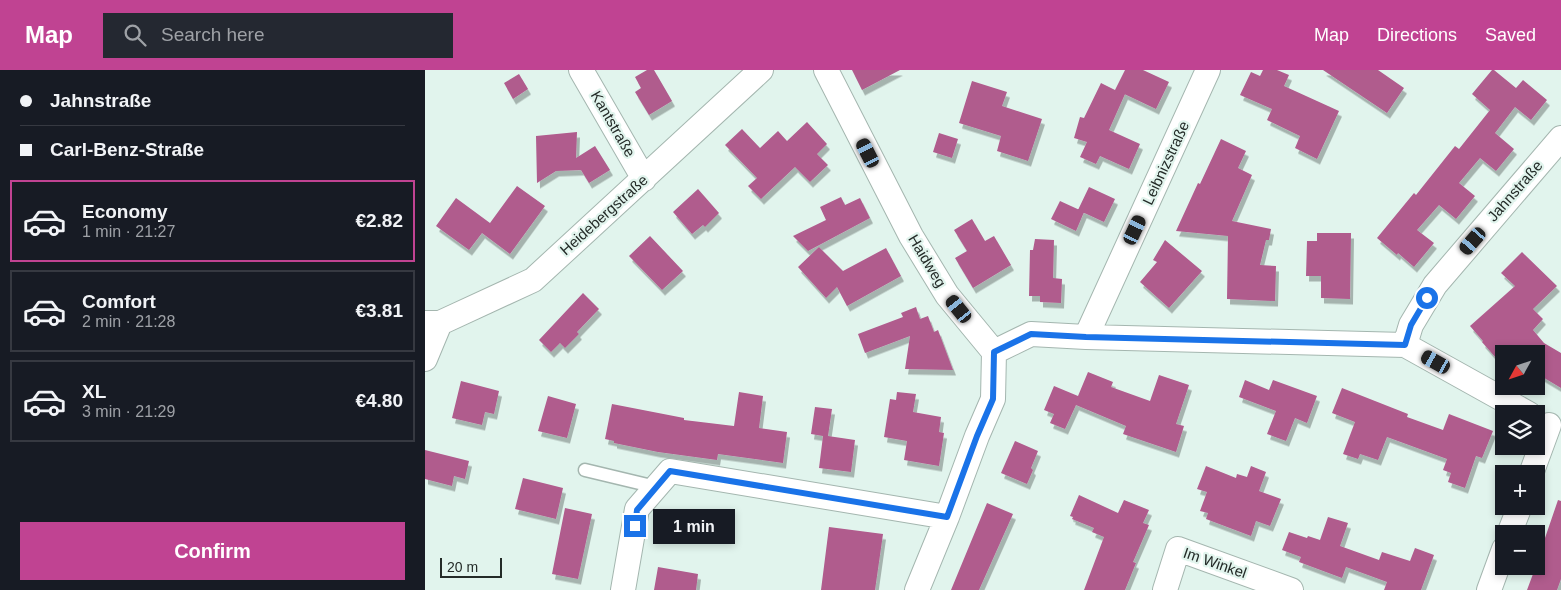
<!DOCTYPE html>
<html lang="en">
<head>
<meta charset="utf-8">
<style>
  :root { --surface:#171b24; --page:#242831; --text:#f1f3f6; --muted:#9ea1a6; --line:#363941; --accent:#c04392 }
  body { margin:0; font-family:Arial,sans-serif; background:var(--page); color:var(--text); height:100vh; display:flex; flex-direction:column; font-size:19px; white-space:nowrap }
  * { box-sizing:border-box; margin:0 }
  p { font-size:16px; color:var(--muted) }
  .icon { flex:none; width:28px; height:28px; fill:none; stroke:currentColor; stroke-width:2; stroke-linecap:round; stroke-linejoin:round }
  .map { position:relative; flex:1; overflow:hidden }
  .sheet { display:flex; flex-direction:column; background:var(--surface); width:425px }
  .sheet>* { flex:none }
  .banner { display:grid; align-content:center; height:110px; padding:0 20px; background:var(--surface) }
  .needle { width:32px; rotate:230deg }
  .fabs { position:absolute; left:1070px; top:275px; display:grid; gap:10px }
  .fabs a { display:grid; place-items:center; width:50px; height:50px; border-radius:0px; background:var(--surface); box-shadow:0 2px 8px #0003; font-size:25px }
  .scale { position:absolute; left:15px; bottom:12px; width:62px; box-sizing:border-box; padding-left:5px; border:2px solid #242b28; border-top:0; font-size:14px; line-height:18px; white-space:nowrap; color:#242b28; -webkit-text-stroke:4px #e1f4ed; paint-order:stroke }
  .end { position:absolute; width:22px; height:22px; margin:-11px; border:6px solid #1a73e8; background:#fff; box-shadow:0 0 0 2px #fff }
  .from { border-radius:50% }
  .bubble { position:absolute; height:35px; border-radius:0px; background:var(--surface); box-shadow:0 2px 8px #0003; font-size:16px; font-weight:600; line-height:35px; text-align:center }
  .car { position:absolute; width:15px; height:30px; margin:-15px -8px; border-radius:6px; box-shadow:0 0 4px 1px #0007; background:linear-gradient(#222 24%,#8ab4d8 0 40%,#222 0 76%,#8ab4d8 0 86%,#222 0) }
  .banner b { display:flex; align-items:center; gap:18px; height:48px; font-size:19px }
  .banner b+b { border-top:1px solid var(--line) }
  .banner i { width:12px; height:12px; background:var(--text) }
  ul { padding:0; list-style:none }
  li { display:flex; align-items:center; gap:15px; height:82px; margin:0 10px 8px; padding:0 10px; border:2px solid var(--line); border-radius:0px }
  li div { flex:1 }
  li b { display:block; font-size:19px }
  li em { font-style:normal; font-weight:600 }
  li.active { border-color:var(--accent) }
  li>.icon { width:45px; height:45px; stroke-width:1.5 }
  .button { display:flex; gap:10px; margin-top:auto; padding:10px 20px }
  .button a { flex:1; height:58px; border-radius:0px; background:var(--accent); color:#fff; font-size:20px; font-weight:600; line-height:58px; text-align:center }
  header { display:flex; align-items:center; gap:30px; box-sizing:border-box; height:70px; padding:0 25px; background:var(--accent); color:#fff }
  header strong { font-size:24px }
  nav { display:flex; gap:28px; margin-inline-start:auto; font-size:18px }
  .search { width:350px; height:45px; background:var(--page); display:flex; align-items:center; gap:12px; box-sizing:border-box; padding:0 18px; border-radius:0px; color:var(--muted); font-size:19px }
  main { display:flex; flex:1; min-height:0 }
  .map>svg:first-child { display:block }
</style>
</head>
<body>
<header>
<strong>Map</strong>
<div class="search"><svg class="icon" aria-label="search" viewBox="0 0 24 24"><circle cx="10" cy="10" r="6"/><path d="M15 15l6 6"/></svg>Search here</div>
<nav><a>Map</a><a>Directions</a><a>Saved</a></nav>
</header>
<main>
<section class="sheet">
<div class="banner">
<b><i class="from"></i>Jahnstraße</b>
<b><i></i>Carl-Benz-Straße</b>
</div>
<ul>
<li class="active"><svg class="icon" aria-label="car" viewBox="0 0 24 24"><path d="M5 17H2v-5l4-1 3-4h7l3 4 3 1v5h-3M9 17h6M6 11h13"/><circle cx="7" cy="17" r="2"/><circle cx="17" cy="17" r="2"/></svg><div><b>Economy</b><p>1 min · 21:27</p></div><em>€2.82</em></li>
<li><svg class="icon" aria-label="car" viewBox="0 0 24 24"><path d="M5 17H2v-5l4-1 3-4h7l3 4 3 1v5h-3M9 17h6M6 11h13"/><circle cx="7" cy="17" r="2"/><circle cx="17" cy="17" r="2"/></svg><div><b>Comfort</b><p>2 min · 21:28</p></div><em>€3.81</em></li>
<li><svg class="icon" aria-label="car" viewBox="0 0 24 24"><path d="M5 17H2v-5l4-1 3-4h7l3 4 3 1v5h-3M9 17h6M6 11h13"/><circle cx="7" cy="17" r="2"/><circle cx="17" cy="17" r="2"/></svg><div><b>XL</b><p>3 min · 21:29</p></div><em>€4.80</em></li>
</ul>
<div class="button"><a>Confirm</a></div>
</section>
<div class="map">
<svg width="1136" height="520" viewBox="0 0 1136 520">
  <defs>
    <filter id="shadow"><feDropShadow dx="3" dy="5.5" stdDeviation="0" flood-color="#0004"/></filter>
  </defs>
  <rect width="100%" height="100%" fill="#e1f4ed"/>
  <!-- building -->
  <path fill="#b05b8d" filter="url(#shadow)" d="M222,0h7l18,31 -23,14 -14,-23 6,-4 -6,-11z
    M427,0h48l-38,20z
    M700,0h18l26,12 -13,27 -38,-18 7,3 -16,36 31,14 -11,25 -29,-13 -4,8 -16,-7 7,-15 -13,-4 6,-21 4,1 17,-35 14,7z
    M838,0h14l12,5 -5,11 55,25 -22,48 -22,-11 5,-12 -33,-16 5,-11 -32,-14 11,-23 9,4z
    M898,0h55l26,18 -17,25z
    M1067,0h2l22,18 7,-8 24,20 -16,20 -16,-13 -20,26 19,16 -18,22 -16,-13 -21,25 16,13 -19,23 -17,-14 -22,25 17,13 -20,24 -16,-14 -1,2 -20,-17 37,-45 2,2 39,-49 4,3 31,-39 -18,-16z
    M94,4l9,15 -15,10 -9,-16z
    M547,11l35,11 -5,14 40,13 -14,42 -31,-10 4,-15 -42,-13z
    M382,52l20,22 -10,10 11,11 -18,17 -15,-15 -34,32 -13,-13 9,-8 -32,-33 17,-16 18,19 18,-17 9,10z
    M152,62l-1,26 19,-12 15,24 -21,13 -8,-13 -25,1 -19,12 -1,-47z
    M514,63l19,6 -6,19 -19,-6z
    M796,69l25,12 -8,17 14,7 -20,46 39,8 -2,11h-3l-6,25 16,1 -1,35 -48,-2 1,-63 -52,-5 22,-48 2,1z
    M92,116l28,20 -35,48 -28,-21 -13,17 -33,-24 20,-28 34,25z
    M664,117l26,12 -11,23 -26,-12z
    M273,119l21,24 -14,14 -2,-2 -11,9 -19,-22z
    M416,127l4,8 15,-7 10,20 -62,33 -15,-15 33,-16 -6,-13z
    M635,131l24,11 -8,19 -25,-12z
    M547,149l13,22 9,-5 17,29 -38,23 -18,-30 12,-7 -13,-21z
    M892,163h34l-1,66 -29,-1v-22h-15l1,-35h10z
    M225,166l33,35 -21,19 -33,-34z
    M610,169l19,1 -1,38 9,1 -1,24 -21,-1v-6h-11l1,-46h3z
    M740,170l37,31 -33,37 -29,-26 17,-20 -4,-2z
    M394,177l24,24 43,-23 15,28 -54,30 -10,-19 -11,11 -28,-31z
    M1097,182l35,34 -24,23 10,10 -10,11 11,13 17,10v35l-25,-15v-19h-32v13l-22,-25 1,-1 -13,-15 45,-40 -14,-13z
    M158,223l16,16 -22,23 2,2 -14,14 -5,-5 -9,9 -12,-12z
    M491,237l4,12 8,-3 6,16 4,-2 15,40 -48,-1 5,-33 -45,17 -7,-19 45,-17 -2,-4z
    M663,302l25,10 -2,5 39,14 9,-26 30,10 -13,39 8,2 -8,26 -53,-18 3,-8 -50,-21 -11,24 -15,-6 4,-9 -10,-4 10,-24 24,10z
    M820,310l24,10 4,-10 44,16 -10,27 -12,-5 -9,23 -19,-7 9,-23 -37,-14z
    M36,311l38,10 -5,23 -9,-2 -3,13 -30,-7z
    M917,318l66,26 -1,3 36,13 6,-16 44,17 -11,27 -6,-2 -11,32 -17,-6 3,-9 -8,-3 4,-11 -60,-22 -9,23 -18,-6 -2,5 -15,-5 12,-32 -23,-9z
    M314,322l24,4 -4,32 28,4 -4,31 -65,-9 -1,6 -59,-8 -44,-9v-2l-9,-2 7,-35 72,14v2l50,6z
    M472,322l19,2 -3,18 28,5 -2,15 5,1 -5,33 -35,-6 3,-19 -23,-4 6,-38 6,1z
    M123,326l28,8 -9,34 -29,-7z
    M390,337l17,2 -4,27 27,4 -4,32 -32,-4 4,-32 -12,-2z
    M590,371l23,10 -7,17 2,2 -6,14 -26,-11z
    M0,380l44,11 -4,18 -11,-3 -2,10 -27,-7z
    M781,396l30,12 1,-4 10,3 4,-11 15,6 -7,19 22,8 -11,27 -14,-5 -5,15 -45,-17 2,-6 -8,-2 7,-19 -10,-3z
    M98,408l40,10 -7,31 -41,-10z
    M654,425l39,18 6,-13 25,10 -6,13 6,2 -16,37 3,1 -11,27h-41l20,-53 -12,-5 2,-4 -22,-9 1,-2 -3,-1z
    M1133,430l3,1v78l-4,11h-30l9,-24v-31l9,3z
    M562,433l26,11 -34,76h-28z
    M140,438l27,6 -14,65 -26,-5z
    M903,447l20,6 -8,23 39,14 3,-8 28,9 5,-13 19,7 -13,35h-37l3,-8 -41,-15 -4,11 -43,-16 2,-5 -19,-7 7,-18 18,6 1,-2 12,4z
    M404,457l54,7 -8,56h-54z
    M233,497l40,7 -2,16h-42z"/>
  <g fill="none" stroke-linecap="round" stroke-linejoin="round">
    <defs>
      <path id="service" d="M160,400l71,17"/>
      <path id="minor" d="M156,0l63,109
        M401,0l85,166 36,59 47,57 -1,47 -16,37 -30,81 -30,73
        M0,253h15l93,-43 228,-210
        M661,267l122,-267
        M980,275l6,-20 24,-40 126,-147
        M569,282l37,-18 55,3 319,8 124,69
        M0,289l15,-36
        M1106,404l18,-49
        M1084,464l11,-28
        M198,520l14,-81 33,-38 277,46
        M740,520l13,-41 113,41
        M1064,520l15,-41"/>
    </defs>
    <!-- service casing -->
    <use href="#service" stroke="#a4b6af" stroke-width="15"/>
    <!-- minor casing -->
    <use href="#minor" stroke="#a4b6af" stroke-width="26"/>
    <!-- service -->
    <use href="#service" stroke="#fff" stroke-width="12"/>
    <!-- minor -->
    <use href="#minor" stroke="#fff" stroke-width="24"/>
  </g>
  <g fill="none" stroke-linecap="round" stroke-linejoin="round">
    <!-- route -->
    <path stroke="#1a73e8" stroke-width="6" d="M210,456l2,-16 33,-39 277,46 30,-81 16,-37 1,-47 37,-18 55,3 319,8 6,-20 16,-27"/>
  </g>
  <g text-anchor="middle" stroke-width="4.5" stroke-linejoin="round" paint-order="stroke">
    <!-- street labels -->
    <g font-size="15" fill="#242b28" stroke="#e1f4ed">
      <text transform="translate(188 54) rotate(60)" y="5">Kantstraße</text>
      <text transform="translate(741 93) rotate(-65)" y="5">Leibnizstraße</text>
      <text transform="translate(1090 121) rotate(-49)" y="5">Jahnstraße</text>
      <text transform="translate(179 145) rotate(-42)" y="5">Heidebergstraße</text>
      <text transform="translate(502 191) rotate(59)" y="5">Haidweg</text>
      <text transform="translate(790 493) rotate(19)" y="5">Im Winkel</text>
    </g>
  </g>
</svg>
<div class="fabs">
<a><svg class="needle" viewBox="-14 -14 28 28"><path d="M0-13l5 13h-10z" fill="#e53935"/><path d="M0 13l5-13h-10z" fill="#9ea1a6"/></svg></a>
<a><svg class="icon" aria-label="layers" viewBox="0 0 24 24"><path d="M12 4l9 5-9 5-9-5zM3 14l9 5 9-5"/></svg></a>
<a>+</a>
<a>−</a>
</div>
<div class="scale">20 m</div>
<i class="end from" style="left:1002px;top:228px"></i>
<i class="end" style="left:210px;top:456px"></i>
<div class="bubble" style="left:228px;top:439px;width:82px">1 min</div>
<i class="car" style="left:443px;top:83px;rotate:333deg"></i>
<i class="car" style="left:710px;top:160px;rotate:25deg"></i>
<i class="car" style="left:1048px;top:171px;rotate:221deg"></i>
<i class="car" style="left:534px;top:239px;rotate:321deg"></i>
<i class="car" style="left:1011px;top:292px;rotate:299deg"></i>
</div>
</main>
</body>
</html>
